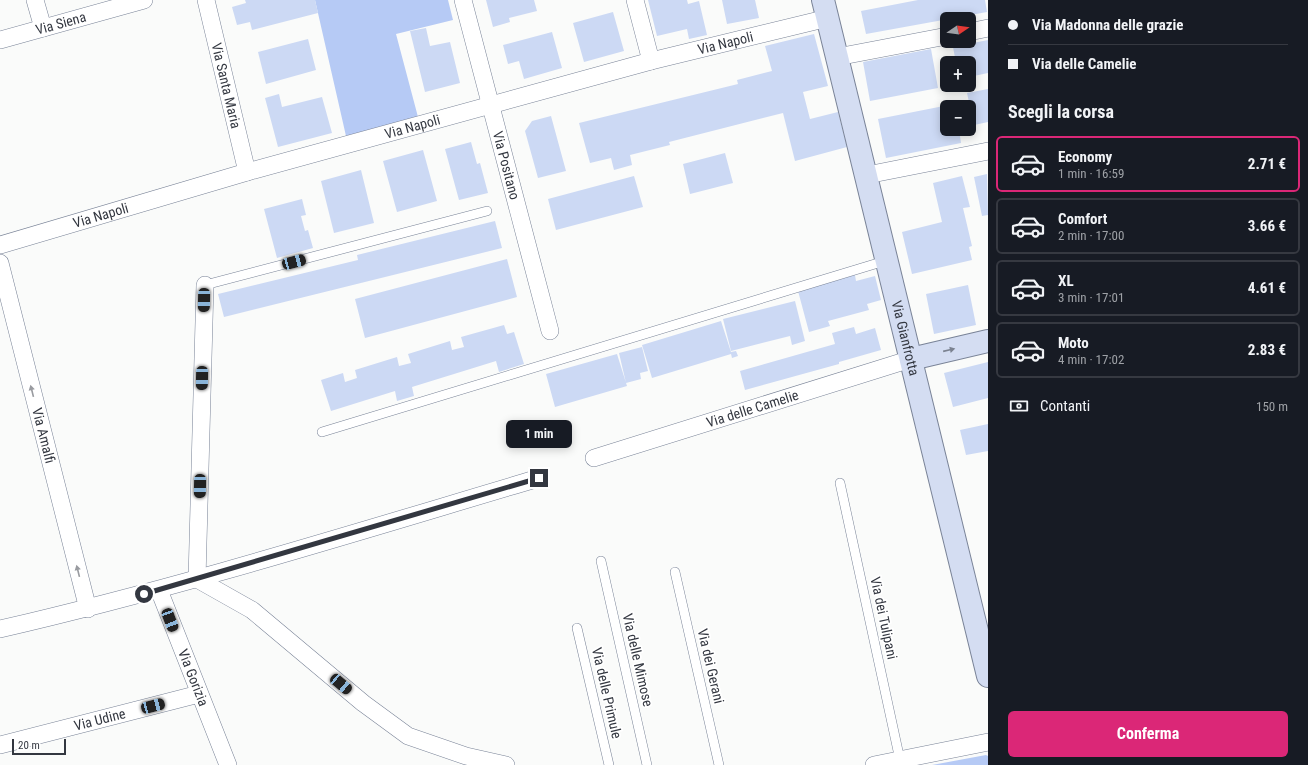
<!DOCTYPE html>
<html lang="it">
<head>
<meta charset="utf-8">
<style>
  :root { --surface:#171b24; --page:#242831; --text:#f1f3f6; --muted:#9ea1a6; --line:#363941; --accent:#db2777 }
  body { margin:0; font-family:"Roboto Condensed",sans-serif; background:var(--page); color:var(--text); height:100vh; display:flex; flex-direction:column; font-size:15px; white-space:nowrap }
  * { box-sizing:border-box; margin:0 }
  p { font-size:13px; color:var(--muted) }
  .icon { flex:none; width:22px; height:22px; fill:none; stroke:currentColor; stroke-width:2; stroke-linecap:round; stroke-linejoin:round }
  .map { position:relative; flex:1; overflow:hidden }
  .panel { display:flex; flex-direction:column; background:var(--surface); width:320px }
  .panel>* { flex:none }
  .hud { display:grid; align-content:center; height:88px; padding:0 20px; background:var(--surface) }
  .needle { width:26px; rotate:77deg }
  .tools { position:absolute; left:940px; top:12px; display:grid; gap:8px }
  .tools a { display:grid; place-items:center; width:36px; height:36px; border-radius:6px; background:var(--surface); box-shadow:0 2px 10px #0003; font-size:20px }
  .scale { position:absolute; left:12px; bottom:10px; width:54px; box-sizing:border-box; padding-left:4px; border:2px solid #333740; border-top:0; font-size:11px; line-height:14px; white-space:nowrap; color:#333740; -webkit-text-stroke:3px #fff; paint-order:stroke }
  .end { position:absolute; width:18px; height:18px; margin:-9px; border:5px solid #333740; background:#fff; box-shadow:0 0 0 2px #fff }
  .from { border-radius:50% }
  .bubble { position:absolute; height:28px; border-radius:6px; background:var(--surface); box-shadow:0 2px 10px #0003; font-size:13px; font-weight:700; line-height:28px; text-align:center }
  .car { position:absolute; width:12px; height:24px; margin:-12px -6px; border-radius:5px; box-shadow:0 0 3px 1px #0007; background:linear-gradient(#222 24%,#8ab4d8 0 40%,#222 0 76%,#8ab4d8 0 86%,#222 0) }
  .hud b { display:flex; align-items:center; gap:14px; height:38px; font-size:15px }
  .hud b+b { border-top:1px solid var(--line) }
  .hud i { width:10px; height:10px; background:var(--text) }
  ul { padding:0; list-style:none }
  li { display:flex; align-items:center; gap:12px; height:56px; margin:0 8px 6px; padding:0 12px; border:2px solid var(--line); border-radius:6px }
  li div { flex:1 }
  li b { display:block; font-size:15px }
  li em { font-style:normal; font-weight:700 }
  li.on { border-color:var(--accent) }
  li>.icon { width:36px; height:36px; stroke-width:1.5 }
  h2 { padding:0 20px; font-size:18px; line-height:48px }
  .pay { display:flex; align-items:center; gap:10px; height:44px; padding:0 20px; font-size:15px }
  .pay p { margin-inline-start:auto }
  .cta { display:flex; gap:8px; margin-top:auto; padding:8px 20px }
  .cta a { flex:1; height:46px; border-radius:6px; background:var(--accent); color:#fff; font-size:16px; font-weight:700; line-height:46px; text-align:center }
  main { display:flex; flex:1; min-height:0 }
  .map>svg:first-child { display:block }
</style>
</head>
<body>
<main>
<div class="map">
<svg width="988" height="765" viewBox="0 0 988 765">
  <rect width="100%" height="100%" fill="#fafbfa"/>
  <!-- green -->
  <path fill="#b6caf5" d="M315,0h133l5,20 -57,14 22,83 -72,19z
    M986,755l2,1v9h-56z"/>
  <!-- building -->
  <path fill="#ccd9f4" d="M245,0h70l3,13 -66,17 -2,-8 -13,3 -5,-18 14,-4z
    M486,0h48l3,11 -28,7 1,4 -17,5z
    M648,0h39l1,4 11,-3 8,34 -18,4 -2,-10 -30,7z
    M722,0h33l4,18 -32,6z
    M918,0h67l2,12 -121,22 -5,-23z
    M613,12l11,39 -40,11 -11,-39z
    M426,28l4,18 20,-4 10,41 -35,9 -15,-61z
    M552,32l10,36 -38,11 -5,-18 -11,3 -5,-19z
    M814,34l14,52 -25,6 7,27 28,-7 9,35 -52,14 -12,-48 -114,29 1,3 -40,10 2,10 -18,5 -3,-12 -21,5 -11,-40 159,-39 -1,-4 35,-9 -7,-25z
    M308,39l8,31 -50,14 -8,-32z
    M988,40v33l-19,4v-14h-13l-3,-16z
    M931,49l7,39 -68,13 -7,-39z
    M988,89v33l-14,3 -7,-32z
    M279,94l3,13 40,-10 10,36 -54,14 -13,-49z
    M954,104l1,3h-8v22h12l2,14 -75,15 -8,-39z
    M551,116l15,55 -28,7 -13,-47 7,-10z
    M471,142l6,22 3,-1 8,30 -29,7 -14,-51z
    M423,150l14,51 -40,11 -14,-51z
    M725,153l8,30 -43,11 -7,-30z
    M361,170l13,53 -40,10 -13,-52z
    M987,174l1,41 -6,1 -8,-39z
    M634,176l9,31 -87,23 -8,-31z
    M962,176l8,31 -7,1 9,38 -3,1 3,13 -60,14 -10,-42 40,-10 -9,-39z
    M302,199l4,16 -5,1 4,15 3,-1 5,18 -36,10 -13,-49z
    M495,221l7,27 -278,69 -6,-23 140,-34 -1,-5z
    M507,259l10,38 -152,41 -10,-39z
    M855,275l1,6 19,-5 6,24 -14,4 2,6 -41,11 2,5 -21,6 -11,-41z
    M968,285l8,40 -42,9 -8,-40z
    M795,301l10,40 -13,4 -2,-9 -59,15 -8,-32z
    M721,321l10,31 5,-1 2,5 -6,2 -1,-4 -79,24 -10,-33z
    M504,325l3,9 7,-2 10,32 -25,8 -3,-11 -84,26 2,9 -17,5 -2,-10 -64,20 -10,-31 22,-7 2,9 12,-4 -2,-8 42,-13 2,9 12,-3 -3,-9 42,-13 2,9 12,-3 -3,-10z
    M854,327l2,7 19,-6 6,22 -42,12v2l-94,26 -5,-19 95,-27 -3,-11z
    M642,347l6,24 -8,2 1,6 -15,4 -7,-30z
    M617,354l10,32 -72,21 -9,-33z
    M988,362v36l-35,9 -9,-34z
    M988,424v27l-22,4 -6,-25z"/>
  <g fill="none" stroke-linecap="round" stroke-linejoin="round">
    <defs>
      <path id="lane" d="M205,285l282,-74
        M322,432l566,-172
        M840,483l60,277
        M601,561l46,204
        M675,572l44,193
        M577,628l32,137"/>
      <g id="street">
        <path d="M35,0l8,28"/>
        <path id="s1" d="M206,0l41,172"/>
        <path id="s2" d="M463,0l87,331"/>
        <path d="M635,0l16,61"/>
        <path d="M969,32l19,-4"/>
        <path id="s3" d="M0,40l144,-40"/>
        <path d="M837,57l110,-21"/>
        <path d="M867,175l121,-24"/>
        <path id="s4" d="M0,245l247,-73 404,-111 177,-43"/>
        <path id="s5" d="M0,263l88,346"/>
        <path id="s6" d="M594,458l317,-99"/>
        <path d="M197,579l55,31 111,93 45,33 58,20 40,9"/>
        <path d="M197,579l8,-294"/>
        <path id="s7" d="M159,590l69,175"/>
        <path d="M0,629c182,-42 360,-98 539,-151"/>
        <path id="s8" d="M0,745l199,-51"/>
        <path d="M874,765l114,-23"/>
      </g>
      <g id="secondary">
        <path id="s9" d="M823,0l165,676"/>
        <path d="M911,359l77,-18"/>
      </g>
    </defs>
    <!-- lane casing -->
    <use href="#lane" stroke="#798397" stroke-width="10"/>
    <!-- street casing -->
    <use href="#street" stroke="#798397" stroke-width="18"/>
    <!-- secondary casing -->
    <use href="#secondary" stroke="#798397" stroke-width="24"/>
    <!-- lane -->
    <use href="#lane" stroke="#fff" stroke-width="9"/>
    <!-- street -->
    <use href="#street" stroke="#fff" stroke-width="17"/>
    <!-- secondary -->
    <use href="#secondary" stroke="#d4ddf2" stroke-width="22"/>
  </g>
  <!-- one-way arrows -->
  <defs><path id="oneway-solid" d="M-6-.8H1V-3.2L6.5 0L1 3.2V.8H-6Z"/></defs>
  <use fill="#7b8290" href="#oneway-solid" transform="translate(949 350) rotate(-13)"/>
  <g fill="#999ba0">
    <use href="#oneway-solid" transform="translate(32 391) rotate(-104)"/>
    <use href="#oneway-solid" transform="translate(78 571) rotate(-104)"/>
  </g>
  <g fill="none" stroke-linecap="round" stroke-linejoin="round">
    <!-- route -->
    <path stroke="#333740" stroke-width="5" d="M144,594l395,-116"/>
  </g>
  <g text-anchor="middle" stroke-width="3.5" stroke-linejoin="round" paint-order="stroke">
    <!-- street labels -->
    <g font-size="14" fill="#333740" stroke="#fff">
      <text dy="5" stroke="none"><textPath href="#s3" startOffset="63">Via Siena</textPath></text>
      <text dy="5" stroke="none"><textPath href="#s4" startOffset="753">Via Napoli</textPath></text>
      <text dy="5" stroke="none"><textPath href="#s1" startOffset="88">Via Santa Maria</textPath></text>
      <text dy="5" stroke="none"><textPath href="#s4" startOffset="429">Via Napoli</textPath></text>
      <text dy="5" stroke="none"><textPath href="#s2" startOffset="171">Via Positano</textPath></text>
      <text dy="5" stroke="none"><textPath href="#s4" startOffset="105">Via Napoli</textPath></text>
      <text dy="5" stroke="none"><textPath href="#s9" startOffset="348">Via Gianfrotta</textPath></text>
      <text dy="5" stroke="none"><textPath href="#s6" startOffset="166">Via delle Camelie</textPath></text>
      <text dy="5" stroke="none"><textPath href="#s5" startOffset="178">Via Amalfi</textPath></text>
      <text transform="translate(884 618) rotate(78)" y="5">Via dei Tulipani</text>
      <text transform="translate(638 660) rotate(77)" y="5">Via delle Mimose</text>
      <text transform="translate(711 666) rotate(77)" y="5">Via dei Gerani</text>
      <text dy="5" stroke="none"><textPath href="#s7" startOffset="94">Via Gorizia</textPath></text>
      <text transform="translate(607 693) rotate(77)" y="5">Via delle Primule</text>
      <text dy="5" stroke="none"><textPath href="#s8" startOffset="103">Via Udine</textPath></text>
    </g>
  </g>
</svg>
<div class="tools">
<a><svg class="needle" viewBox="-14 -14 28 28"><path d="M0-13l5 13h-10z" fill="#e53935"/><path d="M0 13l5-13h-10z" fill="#9ea1a6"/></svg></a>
<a>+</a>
<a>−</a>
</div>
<div class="scale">20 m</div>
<i class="end from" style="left:144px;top:594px"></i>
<i class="end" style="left:539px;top:478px"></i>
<div class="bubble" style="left:506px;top:420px;width:66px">1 min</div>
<i class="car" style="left:294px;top:262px;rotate:75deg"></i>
<i class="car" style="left:204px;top:300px;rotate:181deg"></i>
<i class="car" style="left:202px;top:378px;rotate:181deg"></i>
<i class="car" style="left:200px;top:486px;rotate:181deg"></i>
<i class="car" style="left:170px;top:620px;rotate:159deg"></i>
<i class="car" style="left:341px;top:684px;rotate:130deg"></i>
<i class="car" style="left:153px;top:706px;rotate:75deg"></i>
</div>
<section class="panel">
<div class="hud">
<b><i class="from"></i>Via Madonna delle grazie</b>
<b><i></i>Via delle Camelie</b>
</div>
<h2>Scegli la corsa</h2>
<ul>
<li class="on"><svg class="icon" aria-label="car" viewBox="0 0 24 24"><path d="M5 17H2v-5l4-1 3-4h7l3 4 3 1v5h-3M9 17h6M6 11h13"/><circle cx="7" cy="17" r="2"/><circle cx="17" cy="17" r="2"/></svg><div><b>Economy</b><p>1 min · 16:59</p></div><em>2.71 €</em></li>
<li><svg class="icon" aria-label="car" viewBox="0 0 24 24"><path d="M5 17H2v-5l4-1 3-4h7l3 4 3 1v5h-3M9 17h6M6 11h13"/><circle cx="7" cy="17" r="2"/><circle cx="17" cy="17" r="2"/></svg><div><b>Comfort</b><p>2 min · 17:00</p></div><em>3.66 €</em></li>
<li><svg class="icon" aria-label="car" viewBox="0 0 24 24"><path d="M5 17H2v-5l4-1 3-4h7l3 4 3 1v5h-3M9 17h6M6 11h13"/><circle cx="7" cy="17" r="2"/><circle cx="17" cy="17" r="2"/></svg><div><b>XL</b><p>3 min · 17:01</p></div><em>4.61 €</em></li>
<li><svg class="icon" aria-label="car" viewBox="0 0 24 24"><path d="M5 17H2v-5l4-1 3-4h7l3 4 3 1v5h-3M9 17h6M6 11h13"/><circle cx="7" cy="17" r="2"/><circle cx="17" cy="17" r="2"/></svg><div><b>Moto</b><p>4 min · 17:02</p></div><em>2.83 €</em></li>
</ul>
<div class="pay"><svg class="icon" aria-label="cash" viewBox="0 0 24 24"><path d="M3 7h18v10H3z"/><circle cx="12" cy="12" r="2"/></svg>Contanti<p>150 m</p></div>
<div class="cta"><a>Conferma</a></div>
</section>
</main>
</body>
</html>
